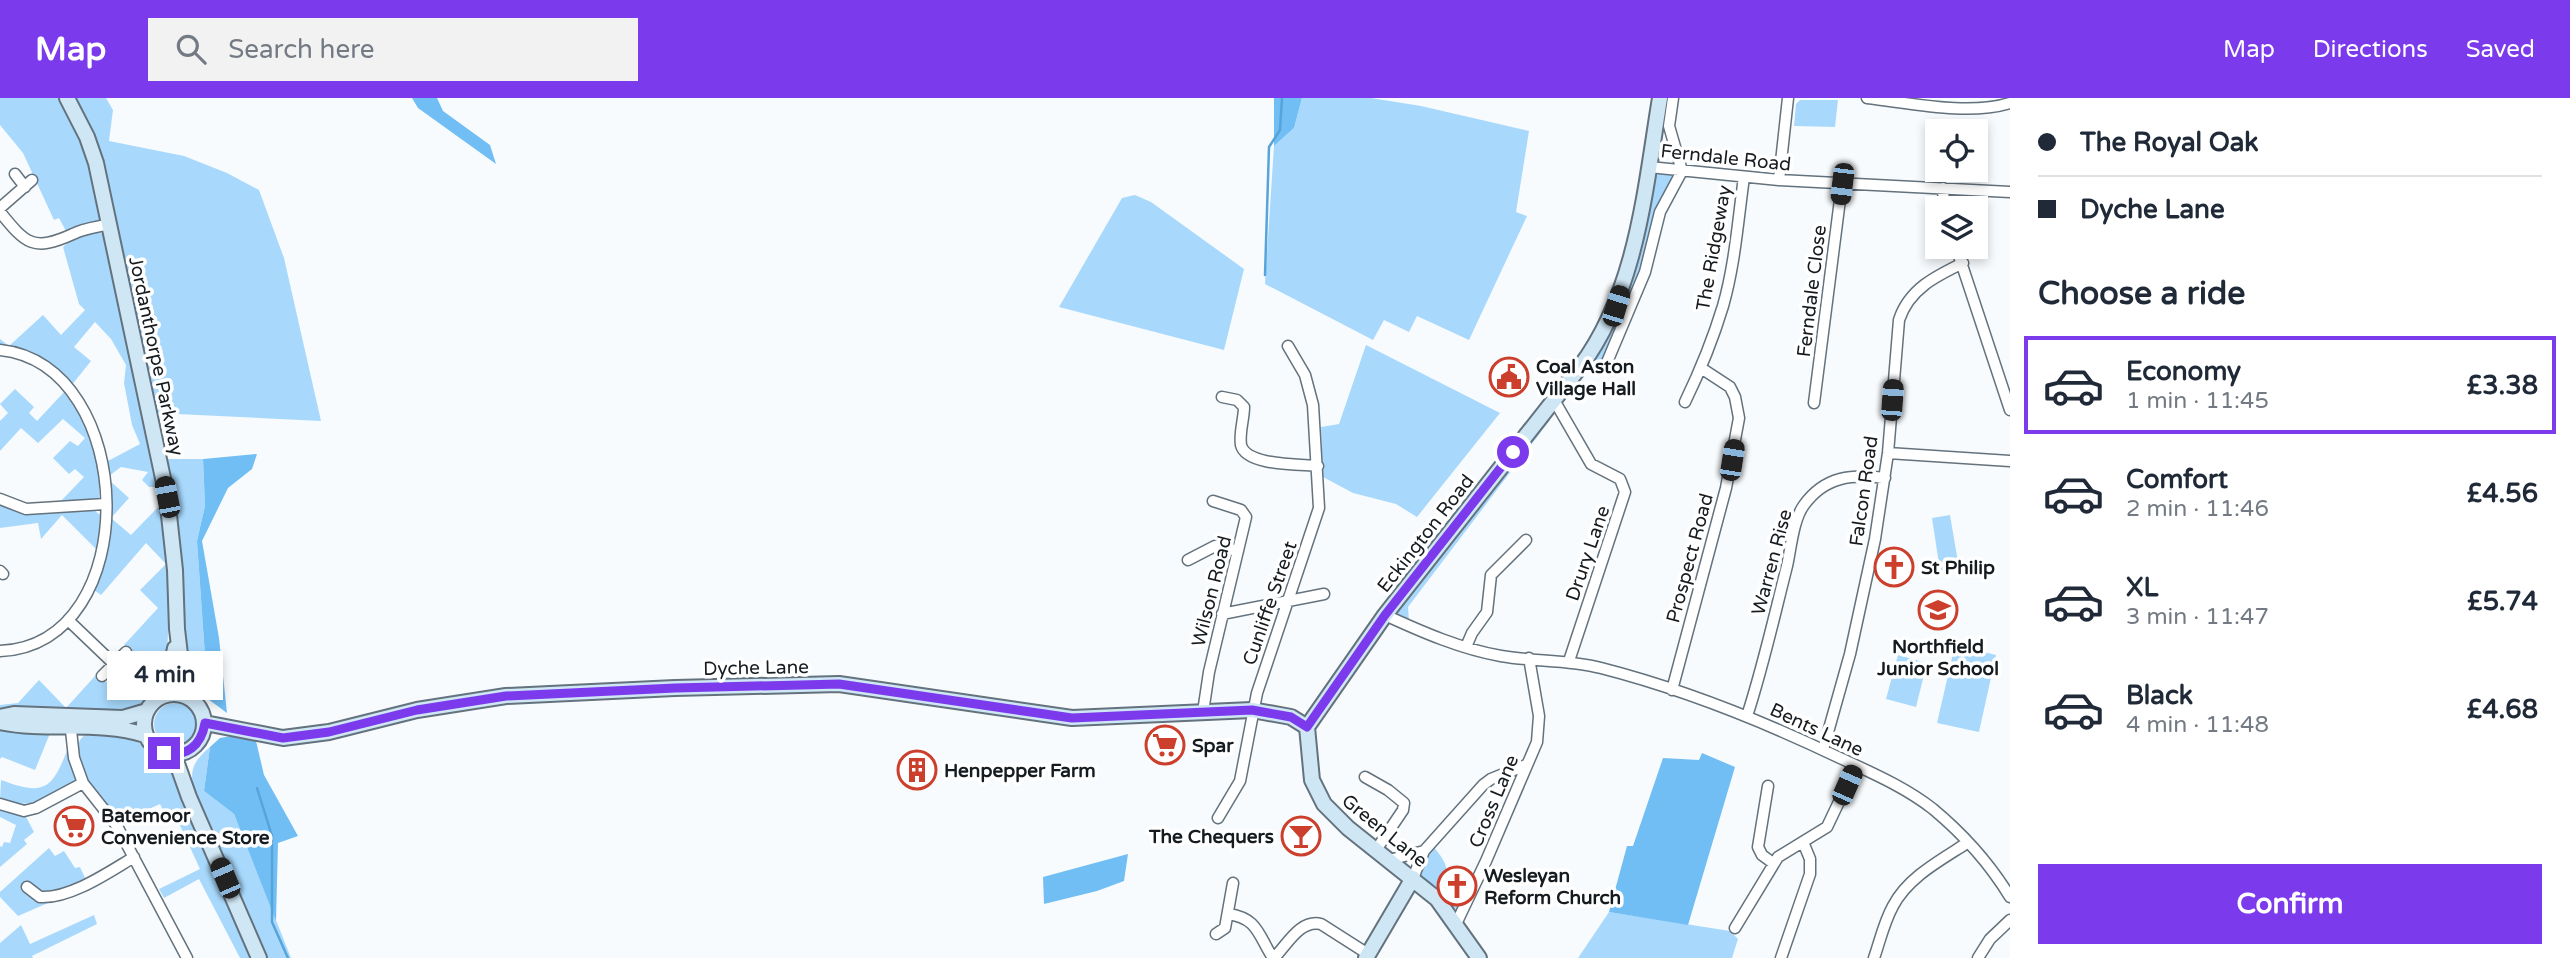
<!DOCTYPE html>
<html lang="en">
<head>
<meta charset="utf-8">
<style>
  :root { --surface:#fff; --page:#f2f2f3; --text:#1f2937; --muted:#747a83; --line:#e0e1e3; --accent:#7c3aed }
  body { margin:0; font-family:"Varela Round",sans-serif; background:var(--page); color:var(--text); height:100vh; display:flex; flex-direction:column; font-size:26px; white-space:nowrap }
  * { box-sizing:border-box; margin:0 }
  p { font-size:23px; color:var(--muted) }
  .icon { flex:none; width:38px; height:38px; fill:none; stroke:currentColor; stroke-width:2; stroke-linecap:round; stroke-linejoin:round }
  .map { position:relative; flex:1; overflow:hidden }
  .side { display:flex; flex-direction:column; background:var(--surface); width:560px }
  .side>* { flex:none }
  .hud { display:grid; align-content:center; height:154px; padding:0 28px; background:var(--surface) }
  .fabs { position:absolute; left:1925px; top:21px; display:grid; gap:14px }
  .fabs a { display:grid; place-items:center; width:63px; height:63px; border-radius:0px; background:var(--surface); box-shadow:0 4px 10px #0003; font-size:35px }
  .end { position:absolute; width:32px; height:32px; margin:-16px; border:9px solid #7c3aed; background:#fff; box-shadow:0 0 0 4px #fff }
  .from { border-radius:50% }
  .bubble { position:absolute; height:49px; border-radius:0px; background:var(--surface); box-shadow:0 4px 10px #0003; font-size:23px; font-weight:700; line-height:49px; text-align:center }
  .car { position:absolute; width:21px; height:42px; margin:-21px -10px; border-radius:9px; box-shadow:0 0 5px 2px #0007; background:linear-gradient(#222 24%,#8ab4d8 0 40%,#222 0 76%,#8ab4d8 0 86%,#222 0) }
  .hud b { display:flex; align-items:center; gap:24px; height:66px; font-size:26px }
  .hud b+b { border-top:2px solid var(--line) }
  .hud i { width:18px; height:18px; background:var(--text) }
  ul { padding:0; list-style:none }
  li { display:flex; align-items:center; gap:21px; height:98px; margin:0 14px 10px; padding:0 14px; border:4px solid transparent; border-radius:0px }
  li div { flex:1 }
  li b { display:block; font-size:26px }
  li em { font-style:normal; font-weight:700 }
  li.active { border-color:var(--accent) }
  li>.icon { width:63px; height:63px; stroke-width:1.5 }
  h2 { padding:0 28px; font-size:32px; line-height:84px }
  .button { display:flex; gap:14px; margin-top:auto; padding:14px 28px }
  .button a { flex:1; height:80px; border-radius:0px; background:var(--accent); color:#fff; font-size:28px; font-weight:700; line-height:80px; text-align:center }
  header { display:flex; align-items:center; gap:42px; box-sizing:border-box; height:98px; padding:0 35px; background:var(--accent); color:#fff }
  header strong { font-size:33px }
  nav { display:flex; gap:38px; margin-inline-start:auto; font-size:24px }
  .search { width:490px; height:63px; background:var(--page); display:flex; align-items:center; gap:18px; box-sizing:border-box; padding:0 24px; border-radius:0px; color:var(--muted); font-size:26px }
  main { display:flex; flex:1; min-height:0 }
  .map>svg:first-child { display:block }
</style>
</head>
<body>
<header>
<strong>Map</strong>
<div class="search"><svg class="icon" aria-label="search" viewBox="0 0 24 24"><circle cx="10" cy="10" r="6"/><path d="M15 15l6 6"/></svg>Search here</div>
<nav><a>Map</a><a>Directions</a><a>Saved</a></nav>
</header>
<main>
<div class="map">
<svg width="2010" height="860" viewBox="0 0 2010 860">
  <rect width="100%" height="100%" fill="#f8fbfd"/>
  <!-- green -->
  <path fill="#a8d9fd" d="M0,0h59l19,35 15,39 8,45 -6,6 -29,8 -7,-13 -5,2 -31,-67 -23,-28z
    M74,0h32l7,12 -4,31 75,15 43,17 32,17 25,68 37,163 -165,-8c-10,-49 -20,-98 -30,-147 -12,-58 -21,-118 -52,-168z
    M1302,0h69l50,8 108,25 -13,81 11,4 -58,124 -52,-24 -8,16 -25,-12 -11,20 -108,-56 9,-138 20,-18z
    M1800,2h38l-3,27 -41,-1 2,-22z
    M1660,74l12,3 3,3 -30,84 -49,112 -12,-1 33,-53 35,-138z
    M1135,97l16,7 93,67 -20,81 -165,-43 63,-109z
    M93,134l8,1 6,5 52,249h-10l-7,-7 6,-8 -27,-5 -12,9 -1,-15 32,-17 -8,-19 -8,-42 2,-18 -15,-26 -16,-17 -21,25 17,14 -20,25c-20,-21 -41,-38 -71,-40v-7l9,7 34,-31 18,20 24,-25 -6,-6 -16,-57 11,-10z
    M1366,247l134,68 -83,104 -21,-13 -43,-11 -30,-16 -2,-50 18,-3z
    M15,291l19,18 -5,6 8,8 28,-30c26,32 36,67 34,108l-40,4 25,-26 -9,-8 -6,5 -16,-16 17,-17 8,5 7,-8 -22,-19 -25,24 -17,-15 -21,23v-30l8,-8 -8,-9z
    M1546,322h4l-142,187 1,14 -9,-4 -5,-6z
    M165,361h38l2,47 -8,35 11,158 -12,-10 -7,-12 -11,-125z
    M109,382l20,18 -18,20 20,17 32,-33 7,61 -3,103 -5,16 -26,27 -14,2 -56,-2 -66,2v-6l18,-2 21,-23 27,28 29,-32 18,9 21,-21 -5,-7 2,-3 -7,-9 34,-37 -18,-18 26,-26 -20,-21 -45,52 -7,-5c19,-37 17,-70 15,-110z
    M0,407l26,8 68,-3 6,5 -2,36 -36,-36 -21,24 -3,-16 -38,5z
    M1950,417l9,53 -19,3 -8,-53z
    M1955,547l41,10 -17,77 -42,-9z
    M1898,557l29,8 -11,44 -30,-8z
    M154 626a21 21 0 1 1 42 0a21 21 0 1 1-42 0Z
    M0,631l51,2 -16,39 -33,-13 -2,2z
    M89,635l44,5 37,29 85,191h-15l-41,-79 -35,19 -5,-9 41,-20 -23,-50 -8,3 -9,-18 -40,18c-8,-10 -18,-19 -26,-30 -11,-13 -28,-51 -5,-59z
    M210,649l-6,44 30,23 57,144h-24l-70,-158c-8,-26 -8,-35 13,-53z
    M68,650l7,31 -2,5c-25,14 -44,27 -73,15l1,-19c43,16 51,10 67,-32z
    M0,710l25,7 9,17 -10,8 3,4 -27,23v-21l2,1 2,-5 6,1 6,-18 -16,-8z
    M1434,749c13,17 15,20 11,42l19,10 -7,11 -39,-35 7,-20z
    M49,750l6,8 9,-5 11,17 5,-1 5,11 -17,9 -20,6v10l-30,13 -18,-19v-5z
    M1609,814l121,19 8,8 -6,19h-154z
    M94,817l3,9 -65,32 1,2h-33v-15l21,-18 9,19z"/>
  <!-- forest -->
  <path fill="#71bef5" d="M412,0h25l6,13 47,34 6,19 -78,-56z
    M1274,0h28l-8,30 -20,18z
    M257,356l-5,15 -24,19 -26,53 17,97 8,75 -19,-14 -11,-158 8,-35 -2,-47z
    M231,638l25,5 8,34 34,61 -20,7 -2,78 -42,-107 -30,-23 6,-44 10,-9z
    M1702,655l33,14 -47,158 -79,-13 18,-66h6l30,-88 36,2z
    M1128,756l-4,27 -27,10 -53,13 -1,-27z"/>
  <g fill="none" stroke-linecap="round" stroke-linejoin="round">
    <!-- stream -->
    <path stroke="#56a4d9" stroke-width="2.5" d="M1265,177l4,-128 11,-17 2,-32
      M257,690l15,48v86l16,36"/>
    <defs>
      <path id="street" d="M1867,0c44,5 101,18 143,5
        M1649,69l130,13 231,12
        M15,76l10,13
        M1779,82l9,-82
        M1943,90l1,20
        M0,110l32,-28
        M0,114c26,32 33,40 73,22 11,-6 25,-7 37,-10
        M1956,149l54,163
        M0,252c138,14 146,295 0,301
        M1605,269l40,-95 15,-60 22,-41 -13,-45 4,-28
        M1222,299l15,3 7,7c0,12 -5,26 -3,38 5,21 59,19 77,21
        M1554,302l37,64 29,15 5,13 -56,169
        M1685,304c15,-31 28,-63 38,-96 12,-42 15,-86 21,-129
        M1814,305l28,-219
        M1888,355l122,8
        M0,401l26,10 79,-5
        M1188,462l27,-14 23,5
        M0,473l3,3
        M1222,516l102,-20
        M1385,517c37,17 76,34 116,41 33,6 66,3 100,12 82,21 162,53 239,90 32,15 65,29 93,51 30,25 57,55 77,88
        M68,522l46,44
        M1466,549l6,-14 15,-21 4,-37 35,-35
        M102,578l24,-24
        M1672,592l54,-202 13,-70 -4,-21 -5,-10 -29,-19
        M1203,614l6,-40 37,-155 -5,-7 -28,-9
        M1747,618c16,-49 27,-99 40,-150 4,-18 6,-46 17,-61 21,-29 48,-31 81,-27
        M70,623l4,37 9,25 34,43 70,132
        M1823,652l27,-96 25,-115 13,-86 11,-133c10,-31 37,-44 64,-57
        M1365,679l23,13 16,13 -1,7 -27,40
        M1768,688l-10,61 4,8 11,8
        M0,706l24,7 12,-3 47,-25
        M1218,720l22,-37 17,-88 62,-185 -6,-103 -8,-30 -17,-29
        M1389,762l35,-9
        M1413,780l11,-27 59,-66 8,-6 35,-14
        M27,789l13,10c30,2 69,-25 94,-40
        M1228,816c30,4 30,21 45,44
        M1456,826l30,-63 51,-119 2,-26 -10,-58
        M1735,830l43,-71 49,-30 29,-61
        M1216,836l9,-6 8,-45
        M1274,860c13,-13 26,-39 47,-34l47,30
        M1781,860l29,-84v-15l-7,-17
        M1874,860c6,-17 10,-36 19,-52 15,-29 48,-46 74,-63
        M1978,860l12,-19 20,-19"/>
      <path id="secondary" d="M67,0l20,39 9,26 71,334 8,73 2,59 6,51 8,19
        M144 626a30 30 0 1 1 60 0a30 30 0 1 1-60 0Z
        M157,601l11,-16 7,-35
        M0,619l14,-3 109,4 24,-7
        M0,624c48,10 99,-2 145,13
        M205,625l78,15 46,-6 88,-22 89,-14 169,-8 164,-4 233,34 180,-8 39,7 16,10
        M1307,629l78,-112 195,-248c57,-76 65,-178 80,-269
        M1307,629l5,53 12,24 24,24 89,71 42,59
        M174,657l15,42 70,161
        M1366,860l47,-80"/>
    </defs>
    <!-- street casing -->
    <use href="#street" stroke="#63727d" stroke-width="13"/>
    <!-- secondary casing -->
    <use href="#secondary" stroke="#63727d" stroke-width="18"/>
    <!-- street -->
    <use href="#street" stroke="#fff" stroke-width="10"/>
    <!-- secondary -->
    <use href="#secondary" stroke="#cfe6f5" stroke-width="14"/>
  </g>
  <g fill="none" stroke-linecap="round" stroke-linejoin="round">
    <!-- route -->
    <path stroke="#7c3aed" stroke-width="9" d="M164,655c23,4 37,-7 41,-30l78,15 46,-6 88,-22 89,-14 169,-8 164,-4 233,34 180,-8 39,7 16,10 78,-112 128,-163"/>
  </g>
  <!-- icons -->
  <defs>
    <symbol id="civic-ring" viewBox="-11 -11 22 22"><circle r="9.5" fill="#fff" stroke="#cb3f2c" stroke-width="1.5"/><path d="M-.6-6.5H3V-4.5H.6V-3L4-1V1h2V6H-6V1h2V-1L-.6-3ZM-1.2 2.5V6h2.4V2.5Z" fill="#cb3f2c"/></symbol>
    <symbol id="church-ring" viewBox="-11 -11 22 22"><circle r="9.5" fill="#fff" stroke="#cb3f2c" stroke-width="1.5"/><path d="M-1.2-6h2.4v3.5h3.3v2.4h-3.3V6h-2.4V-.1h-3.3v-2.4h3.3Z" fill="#cb3f2c"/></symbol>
    <symbol id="school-ring" viewBox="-11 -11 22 22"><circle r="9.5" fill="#fff" stroke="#cb3f2c" stroke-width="1.5"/><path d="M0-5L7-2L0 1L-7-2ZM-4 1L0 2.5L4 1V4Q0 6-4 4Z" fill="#cb3f2c"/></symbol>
    <symbol id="supermarket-ring" viewBox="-11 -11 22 22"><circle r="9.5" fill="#fff" stroke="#cb3f2c" stroke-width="1.5"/><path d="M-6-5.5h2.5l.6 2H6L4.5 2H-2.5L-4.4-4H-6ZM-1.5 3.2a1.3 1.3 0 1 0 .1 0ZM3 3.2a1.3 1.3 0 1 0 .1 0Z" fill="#cb3f2c"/></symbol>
    <symbol id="building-ring" viewBox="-11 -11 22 22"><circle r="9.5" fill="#fff" stroke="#cb3f2c" stroke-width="1.5"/><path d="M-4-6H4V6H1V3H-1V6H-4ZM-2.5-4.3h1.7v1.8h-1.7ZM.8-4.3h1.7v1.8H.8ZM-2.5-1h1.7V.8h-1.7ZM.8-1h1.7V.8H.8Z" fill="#cb3f2c"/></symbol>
    <symbol id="bar-ring" viewBox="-11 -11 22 22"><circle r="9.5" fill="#fff" stroke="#cb3f2c" stroke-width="1.5"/><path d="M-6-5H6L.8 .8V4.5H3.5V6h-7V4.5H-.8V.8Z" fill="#cb3f2c"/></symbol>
  </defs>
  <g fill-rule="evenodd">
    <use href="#civic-ring" x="1487" y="257" width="44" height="44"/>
    <use href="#church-ring" x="1872" y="447" width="44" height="44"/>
    <use href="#school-ring" x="1916" y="490" width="44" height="44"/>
    <use href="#supermarket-ring" x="1143" y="625" width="44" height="44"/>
    <use href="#building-ring" x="895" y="650" width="44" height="44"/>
    <use href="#supermarket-ring" x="52" y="706" width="44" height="44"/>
    <use href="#bar-ring" x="1279" y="716" width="44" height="44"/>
    <use href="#church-ring" x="1435" y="766" width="44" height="44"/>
  </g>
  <g text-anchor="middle" stroke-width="7" stroke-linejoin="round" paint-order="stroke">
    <!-- street labels -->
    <g font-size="19" fill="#151b1f" stroke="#fff">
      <text transform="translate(1726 59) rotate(6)" y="7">Ferndale Road</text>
      <text transform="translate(1713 150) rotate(-80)" y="7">The Ridgeway</text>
      <text transform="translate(1811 193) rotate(-83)" y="7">Ferndale Close</text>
      <text transform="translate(157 258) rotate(78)" y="7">Jordanthorpe Parkway</text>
      <text transform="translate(1863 393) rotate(-82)" y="7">Falcon Road</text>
      <text transform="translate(1425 435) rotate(-52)" y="7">Eckington Road</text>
      <text transform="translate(1587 455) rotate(-71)" y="7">Drury Lane</text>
      <text transform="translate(1689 460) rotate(-75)" y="7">Prospect Road</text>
      <text transform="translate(1771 464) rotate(-75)" y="7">Warren Rise</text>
      <text transform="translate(1211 493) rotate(-76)" y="7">Wilson Road</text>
      <text transform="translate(1269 505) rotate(-71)" y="7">Cunliffe Street</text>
      <text transform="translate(756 569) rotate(-1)" y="7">Dyche Lane</text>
      <text transform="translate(1817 631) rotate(25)" y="7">Bents Lane</text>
      <text transform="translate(1493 703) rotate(-67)" y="7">Cross Lane</text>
      <text transform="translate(1385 732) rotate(39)" y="7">Green Lane</text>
    </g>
    <!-- poi labels -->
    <g font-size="19" font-weight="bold" fill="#151b1f" stroke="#fff" text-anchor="start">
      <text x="1536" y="275">Coal Aston<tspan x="1536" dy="22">Village Hall</tspan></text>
      <text x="1921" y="476">St Philip</text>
      <text x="1938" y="555" text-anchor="middle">Northfield<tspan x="1938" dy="22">Junior School</tspan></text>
      <text x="1192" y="654">Spar</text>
      <text x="944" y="679">Henpepper Farm</text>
      <text x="101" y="724">Batemoor<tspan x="101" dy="22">Convenience Store</tspan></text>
      <text x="1274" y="745" text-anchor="end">The Chequers</text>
      <text x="1484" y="784">Wesleyan<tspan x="1484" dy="22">Reform Church</tspan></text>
    </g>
  </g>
</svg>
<div class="fabs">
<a><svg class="icon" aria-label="locate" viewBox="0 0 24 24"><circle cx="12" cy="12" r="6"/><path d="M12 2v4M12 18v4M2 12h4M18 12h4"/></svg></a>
<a><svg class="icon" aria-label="layers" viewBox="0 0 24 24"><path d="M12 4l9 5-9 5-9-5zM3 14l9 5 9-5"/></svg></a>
</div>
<i class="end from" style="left:1513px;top:354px"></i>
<i class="end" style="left:164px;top:655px"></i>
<div class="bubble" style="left:107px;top:553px;width:116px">4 min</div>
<i class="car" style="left:1842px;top:86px;rotate:187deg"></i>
<i class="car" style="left:1616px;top:208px;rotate:17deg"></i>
<i class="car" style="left:1892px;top:302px;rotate:4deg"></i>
<i class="car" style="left:1732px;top:362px;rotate:9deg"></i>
<i class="car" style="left:167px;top:399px;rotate:349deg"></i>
<i class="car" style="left:1847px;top:687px;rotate:24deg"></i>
<i class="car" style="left:225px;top:780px;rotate:337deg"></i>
</div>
<section class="side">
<div class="hud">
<b><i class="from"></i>The Royal Oak</b>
<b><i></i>Dyche Lane</b>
</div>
<h2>Choose a ride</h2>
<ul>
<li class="active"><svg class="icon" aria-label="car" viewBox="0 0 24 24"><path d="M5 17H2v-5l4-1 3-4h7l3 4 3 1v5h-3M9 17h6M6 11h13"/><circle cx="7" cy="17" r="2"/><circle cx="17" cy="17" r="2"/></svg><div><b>Economy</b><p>1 min · 11:45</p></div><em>£3.38</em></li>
<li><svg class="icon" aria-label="car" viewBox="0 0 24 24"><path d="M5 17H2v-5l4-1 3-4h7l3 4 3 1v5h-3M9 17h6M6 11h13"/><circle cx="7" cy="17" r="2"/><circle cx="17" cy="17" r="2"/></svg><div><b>Comfort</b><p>2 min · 11:46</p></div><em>£4.56</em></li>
<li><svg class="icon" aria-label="car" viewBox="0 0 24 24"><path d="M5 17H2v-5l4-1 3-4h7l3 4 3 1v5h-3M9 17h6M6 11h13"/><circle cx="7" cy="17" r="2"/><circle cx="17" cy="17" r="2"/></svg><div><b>XL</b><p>3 min · 11:47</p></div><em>£5.74</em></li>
<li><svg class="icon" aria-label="car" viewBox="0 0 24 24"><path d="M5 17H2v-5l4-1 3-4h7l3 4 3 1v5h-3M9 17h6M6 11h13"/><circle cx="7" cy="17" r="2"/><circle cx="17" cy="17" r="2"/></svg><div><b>Black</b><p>4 min · 11:48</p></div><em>£4.68</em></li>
</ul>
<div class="button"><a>Confirm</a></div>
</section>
</main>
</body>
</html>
